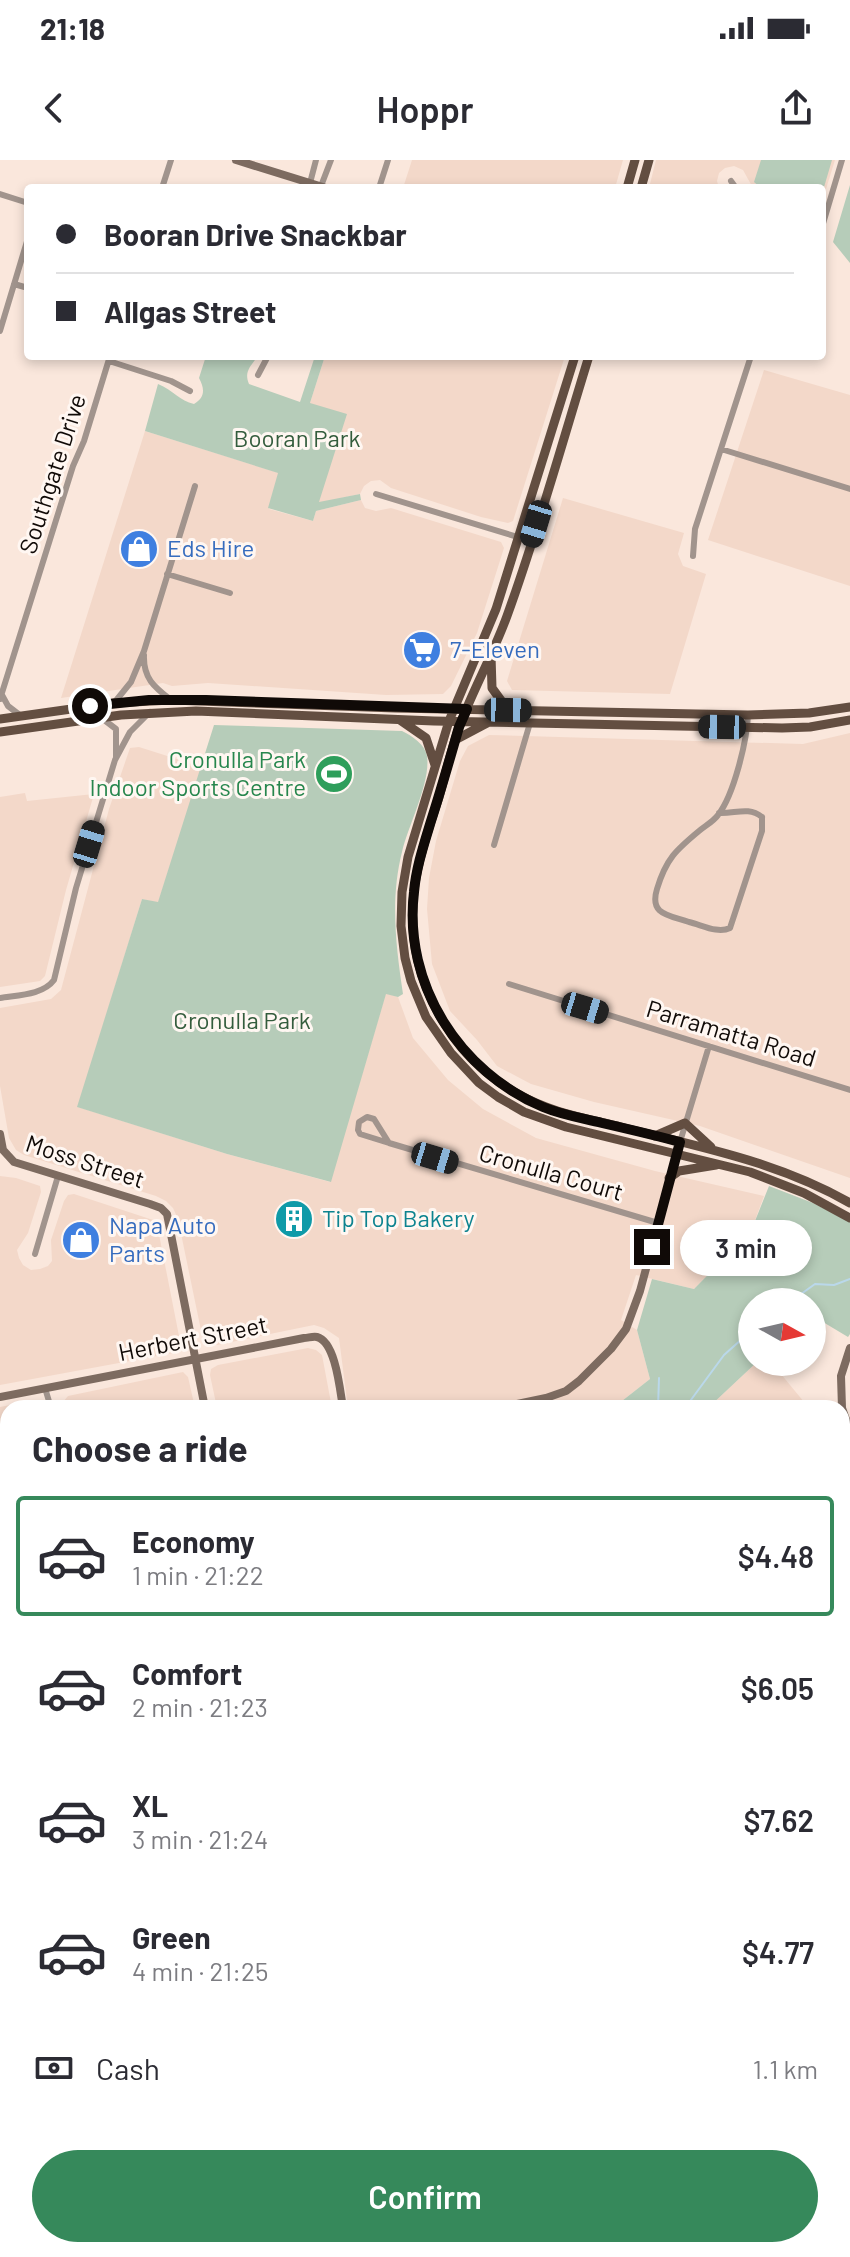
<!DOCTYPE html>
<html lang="en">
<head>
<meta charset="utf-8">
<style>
  :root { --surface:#fff; --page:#f7f7f7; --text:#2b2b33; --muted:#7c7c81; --line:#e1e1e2; --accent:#36895b }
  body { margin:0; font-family:Barlow,sans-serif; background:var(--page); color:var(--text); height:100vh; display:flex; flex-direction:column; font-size:30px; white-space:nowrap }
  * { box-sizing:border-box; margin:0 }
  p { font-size:26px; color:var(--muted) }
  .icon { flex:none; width:44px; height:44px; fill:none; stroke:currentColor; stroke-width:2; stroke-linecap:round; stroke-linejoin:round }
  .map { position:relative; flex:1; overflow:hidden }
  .drawer { position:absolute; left:0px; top:1240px; width:850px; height:858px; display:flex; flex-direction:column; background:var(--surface); border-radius:24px 24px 0 0; box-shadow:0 4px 12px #0003 }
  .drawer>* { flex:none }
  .banner { position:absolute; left:24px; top:24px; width:802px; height:176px; border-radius:8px; box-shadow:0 4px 12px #0003; display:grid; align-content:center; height:176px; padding:0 32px; background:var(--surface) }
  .needle { width:52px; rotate:98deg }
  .buttons { position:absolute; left:738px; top:1128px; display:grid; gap:16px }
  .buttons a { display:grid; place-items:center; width:88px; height:88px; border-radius:50%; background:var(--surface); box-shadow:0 4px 12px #0003; font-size:40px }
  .end { position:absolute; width:36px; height:36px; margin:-18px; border:10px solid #100a07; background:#fff; box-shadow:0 0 0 4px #fff }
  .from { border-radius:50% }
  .bubble { position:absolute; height:56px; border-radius:28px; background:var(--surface); box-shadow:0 4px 12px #0003; font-size:26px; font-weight:600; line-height:56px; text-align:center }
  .car { position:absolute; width:24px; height:48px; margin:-24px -12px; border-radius:10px; box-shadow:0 0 6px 2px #0007; background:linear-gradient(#222 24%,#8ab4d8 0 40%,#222 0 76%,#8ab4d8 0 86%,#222 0) }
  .banner b { display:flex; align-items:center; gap:28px; height:76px; font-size:30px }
  .banner b+b { border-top:2px solid var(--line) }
  .banner i { width:20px; height:20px; background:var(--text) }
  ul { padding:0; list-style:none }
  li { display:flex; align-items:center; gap:24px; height:120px; margin:0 16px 12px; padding:0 16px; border:4px solid transparent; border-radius:8px }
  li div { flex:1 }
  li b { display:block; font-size:30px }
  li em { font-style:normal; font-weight:600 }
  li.current { border-color:var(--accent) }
  li>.icon { width:72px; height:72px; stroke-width:1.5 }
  h2 { padding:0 32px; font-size:36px; line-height:96px }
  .pay { display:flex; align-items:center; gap:20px; height:88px; padding:0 32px; font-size:30px }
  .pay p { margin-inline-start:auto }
  .action { display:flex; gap:16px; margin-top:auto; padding:16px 32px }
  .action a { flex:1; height:92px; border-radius:48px; background:var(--accent); color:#fff; font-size:32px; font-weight:600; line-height:92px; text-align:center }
  .status { display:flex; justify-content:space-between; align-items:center; height:56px; padding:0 40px; background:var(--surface); direction:ltr }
  .status svg { height:22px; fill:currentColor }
  header { display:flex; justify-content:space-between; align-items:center; height:104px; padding:0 32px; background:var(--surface); font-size:36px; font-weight:600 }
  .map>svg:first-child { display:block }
</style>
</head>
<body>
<div class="status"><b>21:18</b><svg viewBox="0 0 49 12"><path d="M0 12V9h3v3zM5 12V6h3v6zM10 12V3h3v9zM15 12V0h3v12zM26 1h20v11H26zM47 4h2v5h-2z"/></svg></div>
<header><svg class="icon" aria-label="back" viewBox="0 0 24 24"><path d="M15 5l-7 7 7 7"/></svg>Hoppr<svg class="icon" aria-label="share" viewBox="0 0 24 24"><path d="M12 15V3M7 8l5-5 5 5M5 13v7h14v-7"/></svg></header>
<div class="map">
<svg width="850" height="2097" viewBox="0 0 850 2097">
  <rect width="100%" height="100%" fill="#fae7dc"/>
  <!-- built -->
  <path fill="#f3d8c9" d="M412,0h211l-8,28h-212z
    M656,0h179l-13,42v-14h-69l-10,-18 -9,-4 -9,2 -6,5 -2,8 2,7h-70z
    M325,196h240l-52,165 -5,2 -27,-6 -90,-29 -11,-8 -9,1 -7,5 -4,8 -41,9 -9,-100z
    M764,210l86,25v191l-142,-46z
    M145,271l134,42 -10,36 44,12 3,-10 45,-11 4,8 11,3 15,-3 110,34 3,6 -27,85 -26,53 -8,8 -57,1 -178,-12 -36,3 -9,-3 -102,15z
    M563,338l121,35 -6,21 5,12 23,8 -36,120 -158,-4 -5,-9z
    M850,573v445l-150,-52 -106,-24 -63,-18 -34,-18 -20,-26 -27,-29 -18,-47 -5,-55 2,-31 7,-37 24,-80 8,-15 21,-11 314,9z
    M139,587l63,20 -44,136 -16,-4 -64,208 149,47 103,28 56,-189 12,4 15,41 35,42 35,29 53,29 119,33 109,25 -13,35 -57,58 -58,-14 -15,45 16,10 13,49 -37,29h-265l-9,-70 -15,-10 -10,-3 -97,20h-8l-6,-5 -25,-121 -5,-11 -7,-7 -10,-5 -132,-41 -8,-5 -7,-12 -9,-52v-78l51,-9 10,-9 48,-181 21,-61z
    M25,633l2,8 67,-7 -28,96 -21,86 -5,5 -40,6v-190z
    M0,1016l16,2 24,8 1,6 -13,41 -11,17 2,8 4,7 8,5 9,-1 8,-3 4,-5 -1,-21 13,-39 4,-6 6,-1 79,26 4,4 23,117 -1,7 -6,5 -173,32z
    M308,1188l8,2 6,5 10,53h-115l-7,-33 1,-6 7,-4z
    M757,1202h14l38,46h-101z
    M183,1212l5,5 7,31h-133l1,-6 5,-6z
    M30,1241l6,1 7,6h-35v123l-8,-1v-123z
    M842,1287l8,10v80l-8,8z
    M0,1469l8,3 -1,193 -7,-4z
    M842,1575l8,9v71l-8,-14z
    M455,2090h147l-35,7h-105z"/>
  <!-- green -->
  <path fill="#b6ccb9" d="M761,0h71l-10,34v-6h-61l-7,-6z
    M850,25v78l-17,-21z
    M206,196l51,1c-7,10 -13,15 -8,27l51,18 15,-46h10l-15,47 37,11 -28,88 41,-8 1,6 -45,11 -3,10 -45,-13 10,-35 -133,-42 13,-47c15,6 22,17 36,20 11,-6 11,-15 5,-26z
    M214,565l188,6c10,5 23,13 25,25 4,26 -19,70 -25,96 -12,47 -6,95 1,142l-5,3 -12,-3 -55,188 -104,-28 -150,-47 65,-208 16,3z
    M769,1026l44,17 37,19v112l-2,3 -25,-15 -11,-3v-17h-60v60h5l-49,46h-95l37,-29 -13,-49 15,-51 42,10 57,-58z
    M0,1370l8,1v100l-8,-2z
    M850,2087v10h-113l-2,-7 100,1z
    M148,2090h106l6,7h-110z"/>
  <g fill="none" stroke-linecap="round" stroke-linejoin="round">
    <!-- stream -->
    <path stroke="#bad8ea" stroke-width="2" d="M790,1142l25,-18 19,1 16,-6
      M658,1248l1,-30
      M685,1248l39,-53 28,-25
      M0,1421l8,2
      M255,2090l5,7
      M788,2090l1,7
      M829,2090l21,3
      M746,2097l1,-7"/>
    <!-- street -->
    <path stroke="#a1948d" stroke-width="6" d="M731,21l5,7
      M310,23l6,-23
      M321,26l10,-26
      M162,28l9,-28
      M379,28l9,-28
      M0,34l28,9
      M822,67l20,-67
      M14,124l14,4
      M0,171l28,-93
      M109,201l62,20 19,10
      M258,215l10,-19
      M721,289l129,40
      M376,334l155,47
      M693,396l2,-27 56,-173
      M167,414l63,19
      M144,495c-1,23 10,32 27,45
      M2,535l6,11 13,10
      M0,539l73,-233 11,-25 26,-85
      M114,543l17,-21 13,-31 51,-165
      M748,555c-1,25 -14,80 -30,100 -4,6 -13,11 -19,16 -23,19 -33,28 -42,58 -8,26 12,26 32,33 13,3 29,12 41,6l32,-97v-14
      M103,559l13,10v28
      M719,653c16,1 29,-7 43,4
      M494,685l36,-122
      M509,824l341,106
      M0,838c18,-3 43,-3 54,-18l22,-92 39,-128 15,-28 20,-20
      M680,982l29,-96
      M389,983l-29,-9 -2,-4 1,-8 8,-5 7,2 15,24 269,80
      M35,1094l23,-78
      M45,1228l6,20
      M842,1662l8,13
      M842,1680l8,13
      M842,1747l8,-8
      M0,1818l8,6
      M842,1851l8,23
      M0,1925l8,-1
      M0,2009l8,1
      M842,2047l8,-2
      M651,2090l2,7
      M728,2090l1,7
      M88,2097l22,-4
      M418,2097l9,-7"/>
    <!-- secondary -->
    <path stroke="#7d6b60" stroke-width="8" d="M236,0l90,28
      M0,974l3,16 11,12 136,42 11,4 6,6 38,194
      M0,1237l304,-59c4,0 9,-2 13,-1 19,5 23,54 26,71
      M498,1248l48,-10 20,-7 13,-10 32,-32 15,-20 14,-38 40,-149
      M842,1248l-1,-32 9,-28
      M842,1248l8,23
      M842,1396l8,-6
      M842,1560l8,2
      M842,1569l8,2
      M0,1675l8,-2
      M0,1759l8,-2
      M0,1779l8,-9
      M435,2090l7,7"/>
    <!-- primary -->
    <path stroke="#634e41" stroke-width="9" d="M627,28l8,-28
      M641,28l8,-28
      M575,196l-79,253 -47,112 -41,136 -6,35 -1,34 4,32 6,23 15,36 25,36 28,30 19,14 26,15 42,15 184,45 54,21 46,25
      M589,196c-27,87 -51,175 -82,260 -13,36 -32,70 -46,106 -9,24 -15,50 -22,75 -10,31 -21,62 -25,94 -10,81 33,164 104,203 33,19 67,24 103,33 79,20 158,35 229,76
      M491,496l1,32 16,22
      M0,559l114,-16 57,-3 224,8 353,7 61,-2 41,-6
      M400,560l26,18 9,27
      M0,572l121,-17 75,-4 238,10 348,7 28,-1 40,-7
      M455,580l34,-18
      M655,976l30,-13 26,24
      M669,1018l10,-7 37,-6"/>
    <!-- highway -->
    <path stroke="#4d3527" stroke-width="11" d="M842,1421l8,-2
      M842,1453l8,-2
      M842,1477l8,-2
      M842,1494l8,-2
      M0,1702l8,-2
      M0,1724l8,-2"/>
  </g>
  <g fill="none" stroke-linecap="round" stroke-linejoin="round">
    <!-- route -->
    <path stroke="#100a07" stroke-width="10" d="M90,546l59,-6h57l261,9 -8,18c-9,31 -18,63 -28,94 -7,23 -15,47 -17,71 -11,93 46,180 129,215 19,8 39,11 59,16 26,6 52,12 78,19l-28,105"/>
  </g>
  <!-- icons -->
  <defs>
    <symbol id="shop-disc" viewBox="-11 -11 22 22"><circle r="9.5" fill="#3f7fe0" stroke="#fff7f2"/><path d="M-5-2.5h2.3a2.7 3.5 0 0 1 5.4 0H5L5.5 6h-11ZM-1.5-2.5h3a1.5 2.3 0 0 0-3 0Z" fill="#fff"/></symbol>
    <symbol id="supermarket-disc" viewBox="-11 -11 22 22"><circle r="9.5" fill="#3f7fe0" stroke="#fff7f2"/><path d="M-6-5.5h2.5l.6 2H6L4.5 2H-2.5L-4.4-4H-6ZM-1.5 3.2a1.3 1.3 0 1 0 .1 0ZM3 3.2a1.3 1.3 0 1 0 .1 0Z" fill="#fff"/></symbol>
    <symbol id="stadium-disc" viewBox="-11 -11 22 22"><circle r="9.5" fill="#2e9e5b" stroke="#fff7f2"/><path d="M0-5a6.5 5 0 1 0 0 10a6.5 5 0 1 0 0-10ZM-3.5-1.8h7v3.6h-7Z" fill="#fff"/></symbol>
    <symbol id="building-disc" viewBox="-11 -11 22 22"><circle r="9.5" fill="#0f9aa8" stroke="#fff7f2"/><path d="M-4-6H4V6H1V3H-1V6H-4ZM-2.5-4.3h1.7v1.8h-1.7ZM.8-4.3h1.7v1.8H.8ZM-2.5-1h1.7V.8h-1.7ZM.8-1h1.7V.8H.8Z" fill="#fff"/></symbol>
  </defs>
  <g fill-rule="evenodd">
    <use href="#shop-disc" x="117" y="367" width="44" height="44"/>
    <use href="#supermarket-disc" x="400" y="468" width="44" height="44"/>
    <use href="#stadium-disc" x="312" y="592" width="44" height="44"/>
    <use href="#building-disc" x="272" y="1037" width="44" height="44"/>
    <use href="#shop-disc" x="59" y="1058" width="44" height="44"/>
  </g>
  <g text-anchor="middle" stroke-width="6" stroke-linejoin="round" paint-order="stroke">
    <!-- park labels -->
    <g font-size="24" fill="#335c3c" stroke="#fff7f2">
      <text x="297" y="287">Booran Park</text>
      <text x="242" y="869">Cronulla Park</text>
    </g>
    <!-- street labels -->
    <g font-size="24" fill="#100a07" stroke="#fff7f2">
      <text transform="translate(53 314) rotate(-72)" y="8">Southgate Drive</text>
      <text transform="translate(731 874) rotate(17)" y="8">Parramatta Road</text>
      <text transform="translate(85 1002) rotate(18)" y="8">Moss Street</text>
      <text transform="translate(551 1013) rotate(16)" y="8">Cronulla Court</text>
      <text transform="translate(193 1179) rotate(-11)" y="8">Herbert Street</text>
    </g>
    <!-- shop labels -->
    <g font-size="24" fill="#366cbe" stroke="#fff7f2" text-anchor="start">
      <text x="167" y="397">Eds Hire</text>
      <text x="450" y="498">7-Eleven</text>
      <text x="109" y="1074">Napa Auto<tspan x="109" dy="28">Parts</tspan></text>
    </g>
    <!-- leisure labels -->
    <g font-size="24" fill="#27864d" stroke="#fff7f2" text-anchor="end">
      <text x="306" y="608">Cronulla Park<tspan x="306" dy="28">Indoor Sports Centre</tspan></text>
    </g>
    <!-- culture labels -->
    <g font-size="24" fill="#0d838f" stroke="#fff7f2" text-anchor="start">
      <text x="322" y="1067">Tip Top Bakery</text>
    </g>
  </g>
</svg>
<div class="buttons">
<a><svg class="needle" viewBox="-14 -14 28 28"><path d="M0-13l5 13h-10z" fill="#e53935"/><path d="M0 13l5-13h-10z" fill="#7c7c81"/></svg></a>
</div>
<i class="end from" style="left:90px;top:546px"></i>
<i class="end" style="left:652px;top:1087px"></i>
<div class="bubble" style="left:680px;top:1060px;width:132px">3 min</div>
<i class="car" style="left:536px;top:364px;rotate:197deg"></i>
<i class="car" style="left:508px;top:550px;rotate:91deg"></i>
<i class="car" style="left:722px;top:567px;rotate:271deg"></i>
<i class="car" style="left:89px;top:684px;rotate:17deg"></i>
<i class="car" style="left:585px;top:848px;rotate:107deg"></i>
<i class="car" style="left:435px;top:998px;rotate:107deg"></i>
<div class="banner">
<b><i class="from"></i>Booran Drive Snackbar</b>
<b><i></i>Allgas Street</b>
</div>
<section class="drawer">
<h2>Choose a ride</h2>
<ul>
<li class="current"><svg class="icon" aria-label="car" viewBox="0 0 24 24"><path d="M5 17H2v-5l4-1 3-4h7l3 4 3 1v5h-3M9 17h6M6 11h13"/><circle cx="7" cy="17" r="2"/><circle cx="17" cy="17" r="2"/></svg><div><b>Economy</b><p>1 min · 21:22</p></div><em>$4.48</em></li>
<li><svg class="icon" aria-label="car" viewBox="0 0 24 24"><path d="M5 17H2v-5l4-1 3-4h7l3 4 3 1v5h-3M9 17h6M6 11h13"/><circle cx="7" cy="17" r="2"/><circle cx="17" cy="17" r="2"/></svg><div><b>Comfort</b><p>2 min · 21:23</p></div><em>$6.05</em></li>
<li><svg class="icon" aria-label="car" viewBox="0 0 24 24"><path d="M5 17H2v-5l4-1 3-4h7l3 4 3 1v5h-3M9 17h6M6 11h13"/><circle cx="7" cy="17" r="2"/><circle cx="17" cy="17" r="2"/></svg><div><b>XL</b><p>3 min · 21:24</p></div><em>$7.62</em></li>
<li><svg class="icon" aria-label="car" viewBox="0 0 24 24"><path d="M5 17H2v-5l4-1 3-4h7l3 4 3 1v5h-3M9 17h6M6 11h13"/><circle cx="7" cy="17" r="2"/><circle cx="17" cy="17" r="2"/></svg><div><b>Green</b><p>4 min · 21:25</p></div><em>$4.77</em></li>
</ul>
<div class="pay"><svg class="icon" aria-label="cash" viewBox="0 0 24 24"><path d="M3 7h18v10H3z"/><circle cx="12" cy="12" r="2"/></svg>Cash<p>1.1 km</p></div>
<div class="action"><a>Confirm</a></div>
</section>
</div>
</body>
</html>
